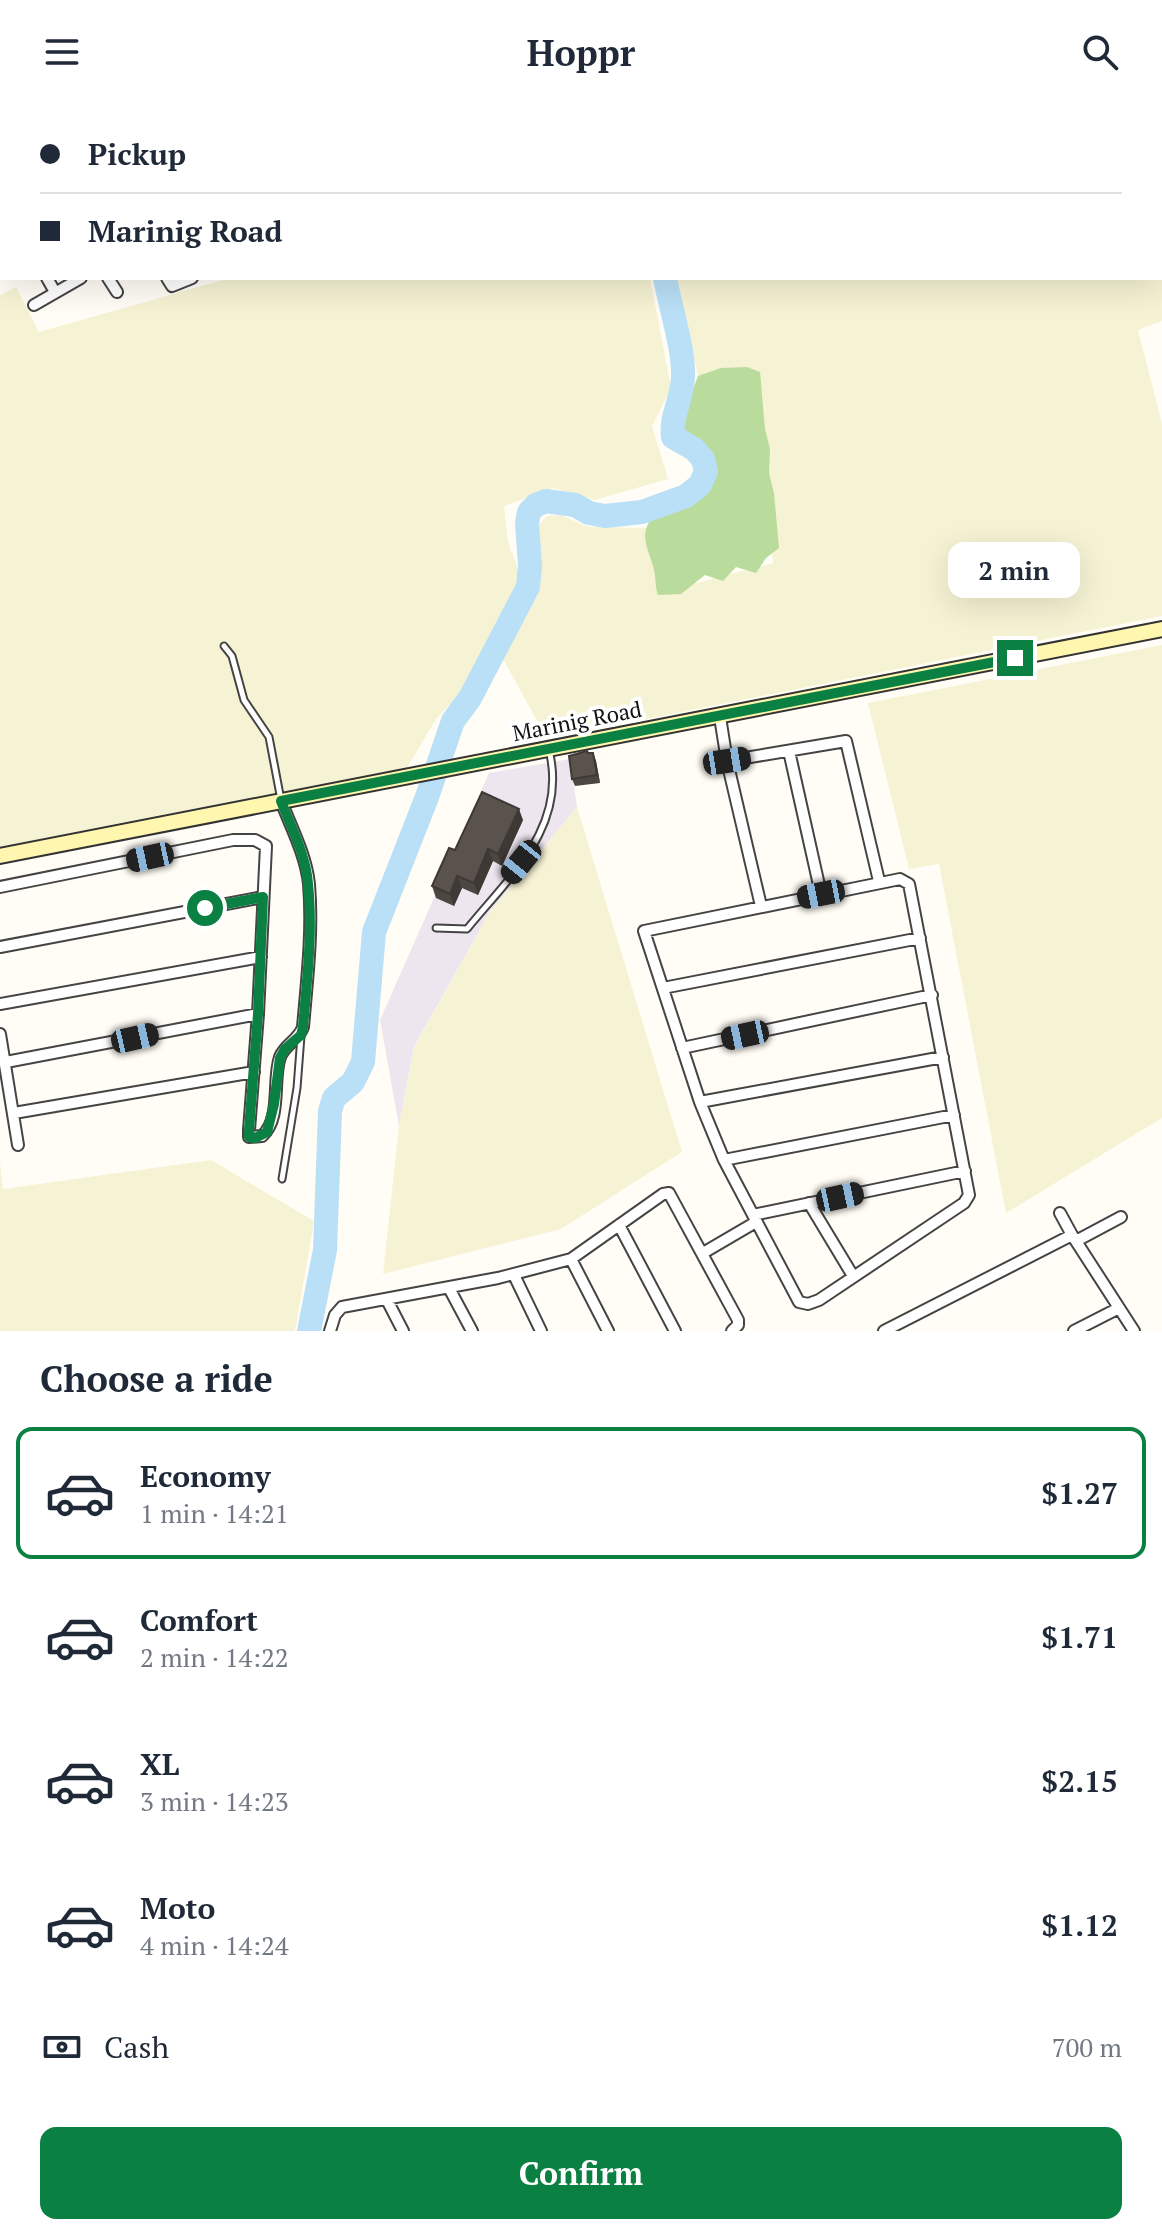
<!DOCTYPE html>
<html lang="en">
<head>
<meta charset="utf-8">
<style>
  :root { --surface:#fff; --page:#f2f2f3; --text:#1f2937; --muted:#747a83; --line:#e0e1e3; --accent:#0b8043 }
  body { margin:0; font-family:"PT Serif",serif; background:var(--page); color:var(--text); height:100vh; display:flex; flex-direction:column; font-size:30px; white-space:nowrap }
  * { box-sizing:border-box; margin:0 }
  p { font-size:26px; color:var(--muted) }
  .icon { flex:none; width:44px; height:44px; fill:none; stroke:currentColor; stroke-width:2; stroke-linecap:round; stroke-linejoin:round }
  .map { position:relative; height:1227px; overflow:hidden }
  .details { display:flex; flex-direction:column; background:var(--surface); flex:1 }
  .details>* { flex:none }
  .top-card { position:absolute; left:0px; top:0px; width:1162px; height:176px; box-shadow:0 8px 32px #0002; display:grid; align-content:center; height:176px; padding:0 40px; background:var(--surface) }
  .end { position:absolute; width:36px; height:36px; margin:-18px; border:10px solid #0b8043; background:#fff; box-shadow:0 0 0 4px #fff }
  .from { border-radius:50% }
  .bubble { position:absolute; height:56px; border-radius:16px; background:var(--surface); box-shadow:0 8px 32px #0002; font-size:26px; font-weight:700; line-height:56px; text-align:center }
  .car { position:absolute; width:24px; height:48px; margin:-24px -12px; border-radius:10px; box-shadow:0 0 6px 2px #0007; background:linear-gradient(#222 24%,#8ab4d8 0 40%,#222 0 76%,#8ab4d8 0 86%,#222 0) }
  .top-card b { display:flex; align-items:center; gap:28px; height:76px; font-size:30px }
  .top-card b+b { border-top:2px solid var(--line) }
  .top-card i { width:20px; height:20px; background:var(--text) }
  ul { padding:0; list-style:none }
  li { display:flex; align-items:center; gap:24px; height:132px; margin:0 16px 12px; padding:0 24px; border:4px solid transparent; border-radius:16px }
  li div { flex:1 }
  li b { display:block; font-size:30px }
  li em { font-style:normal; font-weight:700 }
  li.current { border-color:var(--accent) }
  li>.icon { width:72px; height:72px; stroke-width:1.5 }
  h2 { padding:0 40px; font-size:36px; line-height:96px }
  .pay { display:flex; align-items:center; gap:20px; height:88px; padding:0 40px; font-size:30px }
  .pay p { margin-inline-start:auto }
  .cta { display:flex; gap:16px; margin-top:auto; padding:16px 40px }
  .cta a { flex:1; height:92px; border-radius:16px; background:var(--accent); color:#fff; font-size:32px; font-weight:700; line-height:92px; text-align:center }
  header { display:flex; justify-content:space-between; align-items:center; height:104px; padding:0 40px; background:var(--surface); font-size:36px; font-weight:700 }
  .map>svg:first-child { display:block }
</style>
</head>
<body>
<header><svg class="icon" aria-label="menu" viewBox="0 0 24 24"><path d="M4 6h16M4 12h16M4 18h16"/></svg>Hoppr<svg class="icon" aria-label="search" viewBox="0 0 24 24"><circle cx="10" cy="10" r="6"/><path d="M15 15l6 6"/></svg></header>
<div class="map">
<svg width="1162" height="1227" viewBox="0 0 1162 1227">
  <rect width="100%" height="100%" fill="#fffdf5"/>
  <!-- industrial -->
  <path fill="#eee6ef" d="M570,655l7,48 -87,105 -76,135 -15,79 -19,-106 109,-247z"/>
  <!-- farmland -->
  <path fill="#f6f3d4" d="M806,0h356v217l-24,9 24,94v192l-615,123 -45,-82 34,-71 2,-60 9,-10 14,-1 27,12 60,1 15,64 110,-29 -19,-188 -56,1 -22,-98h484v-172h-368z
    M230,174h420l21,110 -19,38 16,53 -73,21 -41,-12 -50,18 4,36 13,35 -37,92 -48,50 -29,49 -407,82v-555l16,-8 23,45z
    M1162,541v473l-156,95 -67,-349 -30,5 -41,-166z
    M577,703l105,345 -121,77 -178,45 16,-148 15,-78 76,-136z
    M211,1056l103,61 -19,110h-295v-169l3,27z"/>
  <!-- forest -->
  <path fill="#b9dc9c" d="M747,263l13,5 5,57 5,20 -1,24 5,20 5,55 -13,10 -10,15 -20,-6 -13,14 -18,-6 -24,19 -23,1c-3,-8 -2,-16 -4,-25 -3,-16 -15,-31 -5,-48 7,-12 28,-11 40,-17 20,-8 29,-34 23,-53l-30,-19 -3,-6 19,-51 23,-8z"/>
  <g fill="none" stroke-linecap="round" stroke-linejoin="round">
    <!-- river -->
    <path stroke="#b9e0f7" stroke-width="24" d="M641,2v-2
      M309,1227l16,-81 5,-139 4,-13 19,-16 10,-20 11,-130 53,-135 26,-76 17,-23 58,-111 2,-21 -3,-43 2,-11 7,-7 10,-4 29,4 14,8 16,3 37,-4 44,-16 14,-11 6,-14 -3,-12 -9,-10 -21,-12c-3,-21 10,-39 10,-61 1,-27 -13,-70 -18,-98"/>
    <defs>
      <path id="lane" d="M224,542l8,10 12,44 25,37 12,63
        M436,824l31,1c44,-54 101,-103 82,-179
        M282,1075l15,-91 4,-52"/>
      <path id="street" d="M352,0l1,2
        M690,0v2
        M162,2l3,-2
        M286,2l3,-2
        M0,89l2,-1
        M0,156l2,-1
        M47,174l8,14
        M108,174l9,14
        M167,174l5,8 20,-8
        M34,201l47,-27
        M720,613l7,44 34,145
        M789,647l32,143
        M727,657l119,-20 33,140
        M900,775l9,5 60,311 -5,8 -145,97 -11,4 -9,-2 -75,-142 -24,-58 -56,-171z
        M0,783l233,-47h22l11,6 -8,168 -9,116v7l13,-1c20,-18 10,-56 18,-79 5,-13 19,-17 23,-30 4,-47 10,-96 6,-143 -3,-29 -18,-57 -28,-83
        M0,843l263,-50
        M663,884l257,-50
        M0,900l261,-47
        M0,930l18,111
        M682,944l250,-53
        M6,958l252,-48
        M700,998l243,-45
        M14,1009l240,-41
        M724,1056l230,-45
        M809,1099l44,73
        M1060,1109l12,22
        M753,1111l212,-44
        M619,1121l56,106
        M1076,1137l45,-24
        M703,1149l53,-31
        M571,1155l37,72
        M514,1171l27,56
        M449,1184l23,43
        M387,1196l16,31
        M330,1227l5,-16 7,-8 156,-29 73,-19 92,-65 6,-1 69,127v5l-6,6
        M884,1227l188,-96 62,96
        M1074,1227l45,-23"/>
      <path id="secondary" d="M0,752l1162,-227"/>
    </defs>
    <!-- lane casing -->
    <use href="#lane" stroke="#444" stroke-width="9"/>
    <!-- street casing -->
    <use href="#street" stroke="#444" stroke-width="14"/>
    <!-- secondary casing -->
    <use href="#secondary" stroke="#333" stroke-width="18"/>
    <!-- lane -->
    <use href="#lane" stroke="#fff" stroke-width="5"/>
    <!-- street -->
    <use href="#street" stroke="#fff" stroke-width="10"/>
    <!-- secondary -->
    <use href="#secondary" stroke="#fff6b0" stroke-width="14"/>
  </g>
  <!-- wall -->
  <path fill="#4d4742" d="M588,649h5l3,8 4,22 -25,3 -3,-7z
    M523,716l-21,46 -9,-5 -15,34 -16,-7 -8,18 -18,-8 -4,-12z"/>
  <!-- shaded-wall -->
  <path fill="#3f3936" d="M593,649l3,8 4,22 -3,-8z
    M519,705l4,11 -21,46 -4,-12z
    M488,745l5,12 -15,34 -4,-12z
    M457,772l5,12 -8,18 -4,-12z"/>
  <!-- building -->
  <path fill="#5a524d" stroke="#3f3936" stroke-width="2" d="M587,647l1,2h5l4,22 -25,4 -3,-23z
    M482,688l37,17 -21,45 -10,-5 -14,34 -17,-7 -7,18 -18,-8 17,-38 6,2z"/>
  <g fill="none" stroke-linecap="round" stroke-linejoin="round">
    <!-- route -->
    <path stroke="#0b8043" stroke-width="10" d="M205,804l58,-11 -5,117 -9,116v7l6,1 12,-6 7,-28 6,-46 5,-9 16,-14 2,-8c4,-47 10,-96 5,-143 -2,-29 -17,-57 -27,-83l734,-143"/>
  </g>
  <g text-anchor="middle" stroke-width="8" stroke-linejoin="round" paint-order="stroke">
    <!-- street labels -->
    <g font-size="22" fill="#111" stroke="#fff">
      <text transform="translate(577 617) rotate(-11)" y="8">Marinig Road</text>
    </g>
  </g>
</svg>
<i class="end from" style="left:205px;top:804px"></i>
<i class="end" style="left:1015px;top:554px"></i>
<div class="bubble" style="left:948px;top:438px;width:132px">2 min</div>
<i class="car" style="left:727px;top:657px;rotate:81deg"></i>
<i class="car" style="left:150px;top:753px;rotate:258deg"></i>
<i class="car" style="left:521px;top:758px;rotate:219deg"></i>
<i class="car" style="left:821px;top:790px;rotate:259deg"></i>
<i class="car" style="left:745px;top:931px;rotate:258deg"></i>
<i class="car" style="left:135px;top:934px;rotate:77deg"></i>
<i class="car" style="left:840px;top:1093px;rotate:78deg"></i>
<div class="top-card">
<b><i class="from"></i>Pickup</b>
<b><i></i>Marinig Road</b>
</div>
</div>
<section class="details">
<h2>Choose a ride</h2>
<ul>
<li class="current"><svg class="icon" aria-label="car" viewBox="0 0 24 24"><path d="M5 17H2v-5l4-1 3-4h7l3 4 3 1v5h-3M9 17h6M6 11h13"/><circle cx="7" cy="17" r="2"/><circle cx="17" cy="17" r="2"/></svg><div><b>Economy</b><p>1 min · 14:21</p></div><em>$1.27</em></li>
<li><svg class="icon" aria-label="car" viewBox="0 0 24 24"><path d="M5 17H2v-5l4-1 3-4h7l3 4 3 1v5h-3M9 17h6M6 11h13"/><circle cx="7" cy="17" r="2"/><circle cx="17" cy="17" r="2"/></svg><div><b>Comfort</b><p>2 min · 14:22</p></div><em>$1.71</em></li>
<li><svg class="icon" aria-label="car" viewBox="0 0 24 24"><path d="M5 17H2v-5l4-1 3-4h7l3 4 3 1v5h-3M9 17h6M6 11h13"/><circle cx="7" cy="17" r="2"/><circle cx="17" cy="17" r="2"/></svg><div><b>XL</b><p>3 min · 14:23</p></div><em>$2.15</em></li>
<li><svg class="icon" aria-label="car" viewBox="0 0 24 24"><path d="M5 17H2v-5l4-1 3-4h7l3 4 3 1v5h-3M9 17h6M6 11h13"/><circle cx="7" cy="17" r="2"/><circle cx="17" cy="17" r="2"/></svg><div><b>Moto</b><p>4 min · 14:24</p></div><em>$1.12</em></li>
</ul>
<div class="pay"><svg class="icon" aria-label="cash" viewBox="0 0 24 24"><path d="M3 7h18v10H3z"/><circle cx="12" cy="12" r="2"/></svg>Cash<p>700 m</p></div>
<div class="cta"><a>Confirm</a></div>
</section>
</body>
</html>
